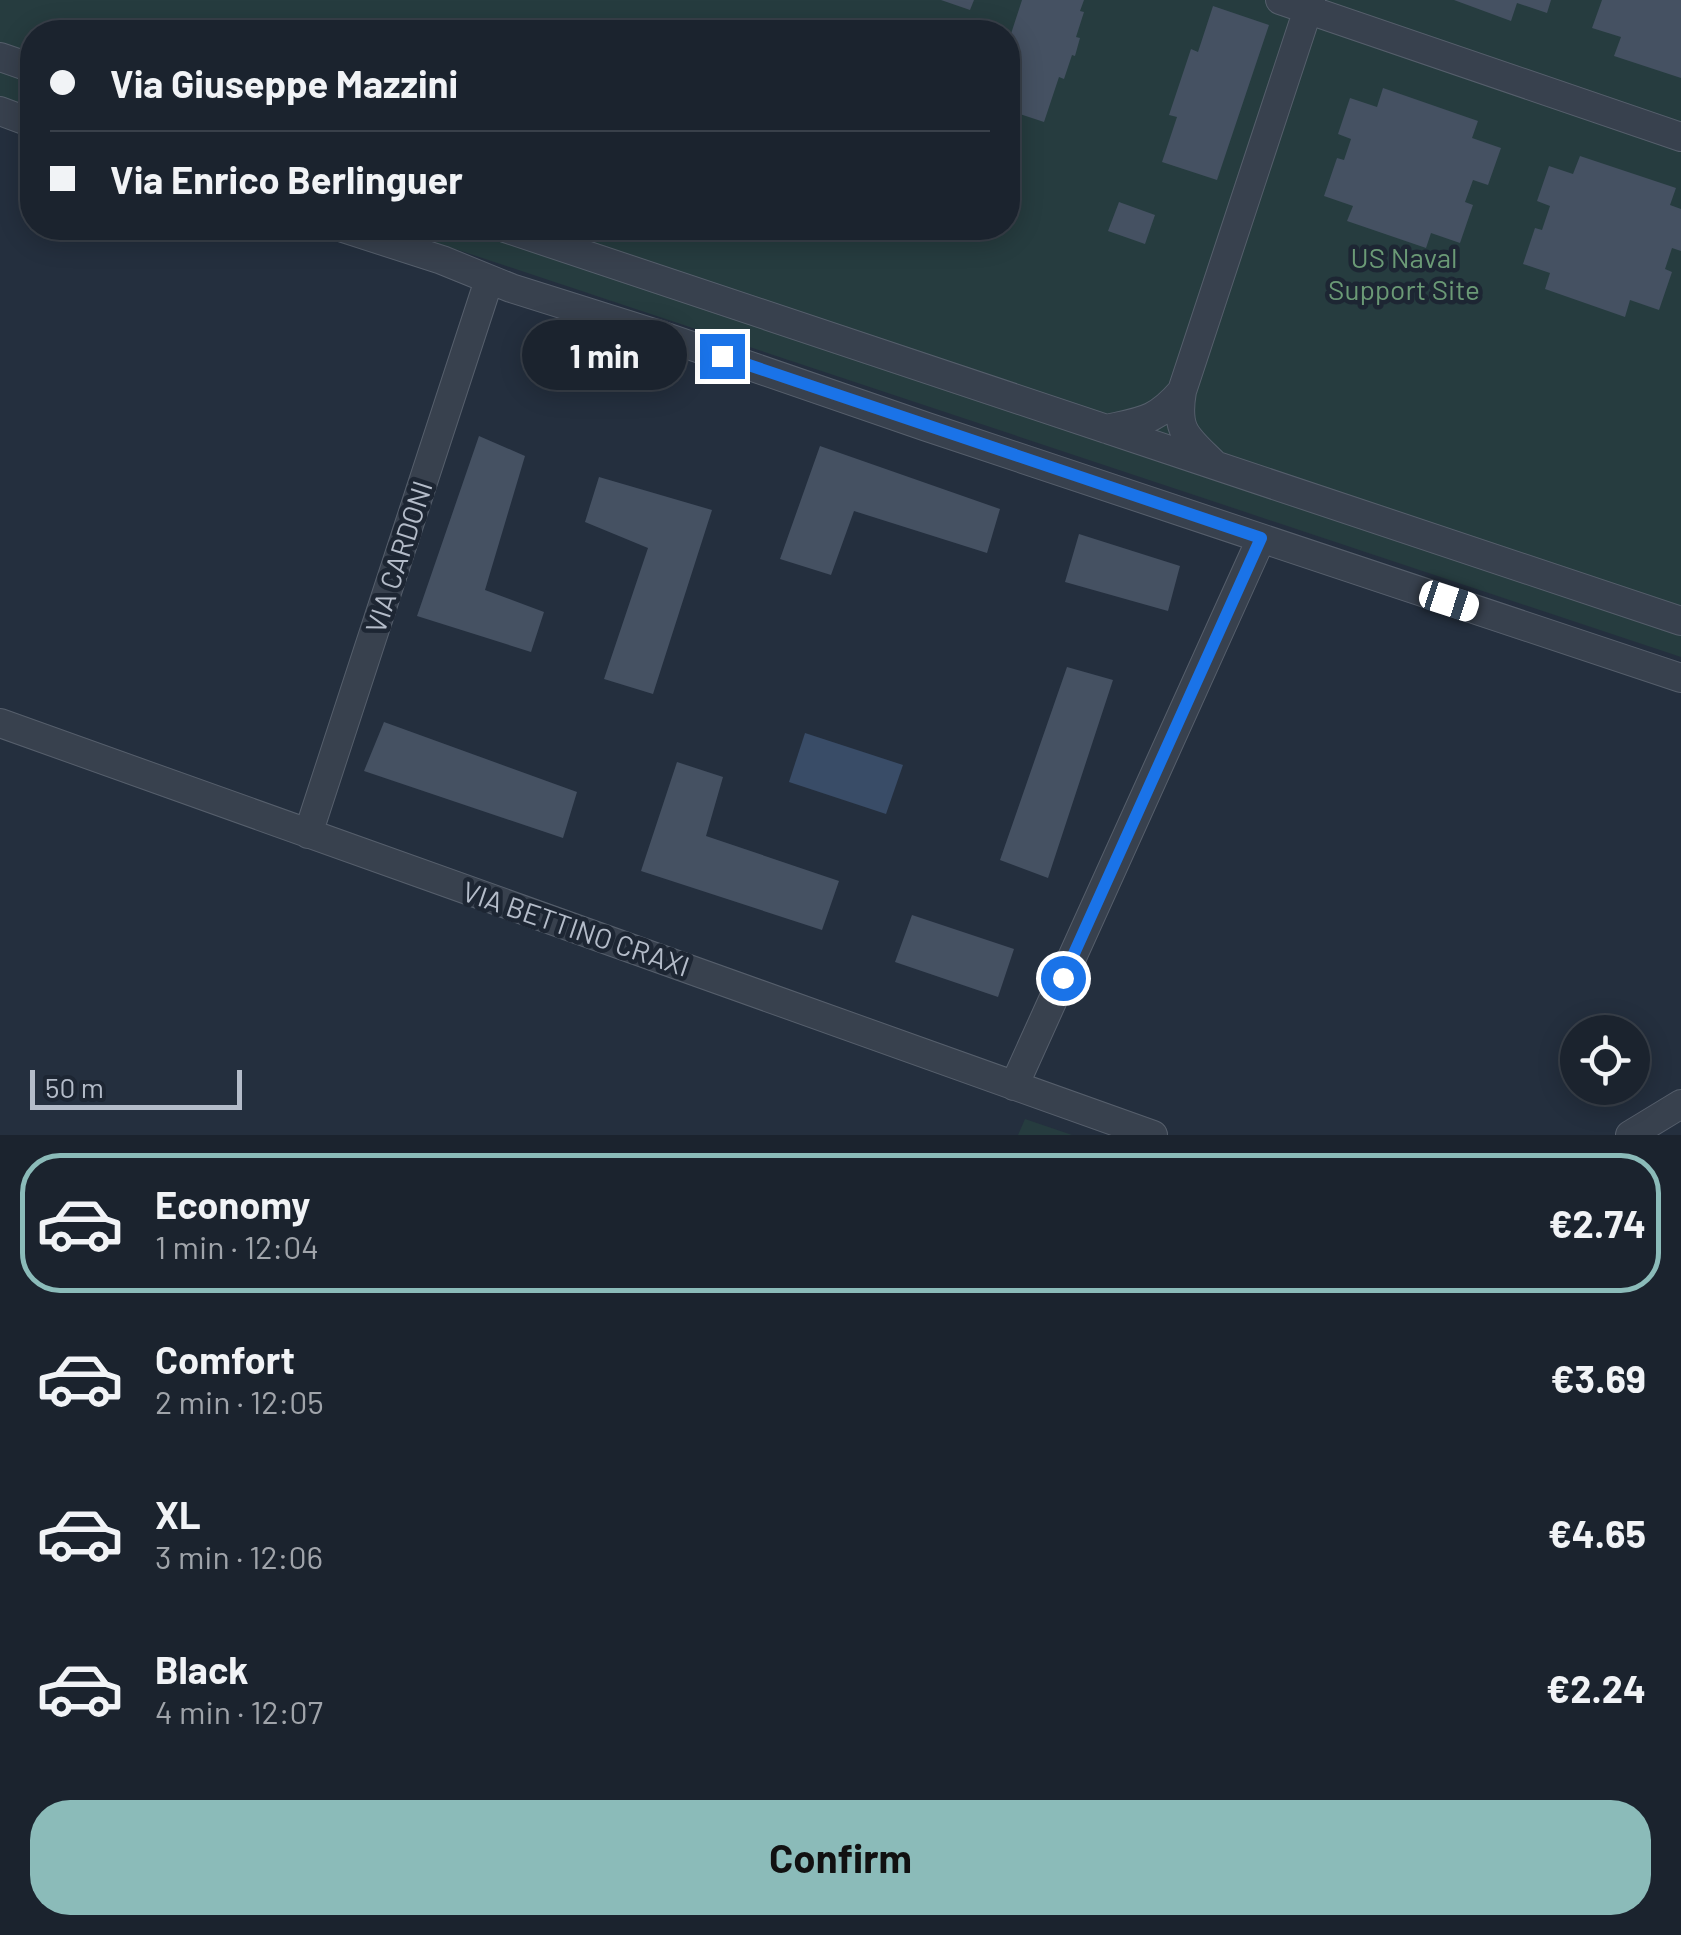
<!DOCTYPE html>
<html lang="en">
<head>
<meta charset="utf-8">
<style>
  :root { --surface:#1b232e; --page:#242b36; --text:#f1f3f6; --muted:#a0a4aa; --line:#39404a; --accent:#8bbbb9 }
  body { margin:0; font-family:Barlow,sans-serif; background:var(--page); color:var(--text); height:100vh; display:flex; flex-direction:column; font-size:38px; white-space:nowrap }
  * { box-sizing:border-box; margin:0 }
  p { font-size:32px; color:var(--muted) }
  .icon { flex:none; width:55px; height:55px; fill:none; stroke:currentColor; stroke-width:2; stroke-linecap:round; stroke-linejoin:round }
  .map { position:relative; height:1135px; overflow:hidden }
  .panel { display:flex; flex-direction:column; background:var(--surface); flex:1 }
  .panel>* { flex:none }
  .hud { position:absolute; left:20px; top:20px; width:1000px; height:220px; border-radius:40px; box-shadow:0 5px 25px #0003,0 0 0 2px var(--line); display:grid; align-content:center; height:220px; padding:0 30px; background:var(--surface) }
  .buttons { position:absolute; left:1560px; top:1015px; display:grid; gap:20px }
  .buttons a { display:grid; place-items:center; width:90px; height:90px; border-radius:50%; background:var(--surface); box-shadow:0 5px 25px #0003,0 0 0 2px var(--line); font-size:50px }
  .scale { position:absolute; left:30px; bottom:25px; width:212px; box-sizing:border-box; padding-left:10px; border:5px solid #b4bcc9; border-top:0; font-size:28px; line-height:35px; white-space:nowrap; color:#b4bcc9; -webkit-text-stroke:8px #1d2633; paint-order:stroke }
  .end { position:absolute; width:45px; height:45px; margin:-22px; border:12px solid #1a73e8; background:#fff; box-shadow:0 0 0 5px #fff }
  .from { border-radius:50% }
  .bubble { position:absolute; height:70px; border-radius:35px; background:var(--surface); box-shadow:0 5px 25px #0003,0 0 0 2px var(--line); font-size:32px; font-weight:700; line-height:70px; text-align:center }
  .car { position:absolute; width:30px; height:60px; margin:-30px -15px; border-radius:12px; box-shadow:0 0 8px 2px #0007; background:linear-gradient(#fff 24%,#345 0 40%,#fff 0 76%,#345 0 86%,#fff 0) }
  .hud b { display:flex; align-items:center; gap:35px; height:95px; font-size:38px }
  .hud b+b { border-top:2px solid var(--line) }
  .hud i { width:25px; height:25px; background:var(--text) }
  ul { padding:18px 0 0; list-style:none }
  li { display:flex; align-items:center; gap:30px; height:140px; margin:0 20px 15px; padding:0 10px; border:5px solid transparent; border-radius:40px }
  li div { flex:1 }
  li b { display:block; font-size:38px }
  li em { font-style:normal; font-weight:700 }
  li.selected { border-color:var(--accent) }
  li>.icon { width:90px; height:90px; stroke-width:1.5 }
  .action { display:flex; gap:20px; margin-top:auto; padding:20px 30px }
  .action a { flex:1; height:115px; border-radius:40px; background:var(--accent); color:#111; font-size:40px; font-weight:700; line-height:115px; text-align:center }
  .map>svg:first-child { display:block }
</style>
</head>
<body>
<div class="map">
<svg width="1681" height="1135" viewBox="0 0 1681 1135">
  <rect width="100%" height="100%" fill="#242f3e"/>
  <!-- green -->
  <path fill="#263c3f" d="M0,0h1681v657l-1289,-429h616v-196h-976v76l-32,-11z
    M1025,1119l47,16h-54z"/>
  <!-- water -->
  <path fill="#394c67" d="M805,733l98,32 -17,49 -97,-32z"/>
  <!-- building -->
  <path fill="#455162" d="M941,0h33l-4,10z
    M1022,0h62l-4,11 4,1 -8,25 4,1 -5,18 -3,-1 -8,24 -5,-2 -15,45 -36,-12v-67z
    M1454,0h97l-4,13 -30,-10 -6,18z
    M1602,0h79v78l-67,-22 7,-19 -29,-9z
    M1213,6l56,19 -52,155 -55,-18 15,-45 -8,-2 22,-66 7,3z
    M1383,88l95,33 -6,17 29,10 -13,37 -15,-5 -8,22 8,3 -13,38 -29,-10 -5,15 -79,-27 6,-15 -29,-10 13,-38 7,2 7,-21 -13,-5 12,-36 27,9z
    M1580,156l96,32 -6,17 11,4v42l-9,-3 -7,21 7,3 -13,38 -29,-10 -5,17 -80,-28 5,-16 -27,-9 12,-36 7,2 8,-24 -13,-5 12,-35 24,8z
    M1119,202l36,13 -10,29 -37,-13z
    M767,228h37l-4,11z
    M479,436l46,20 -40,134 59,22 -13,40 -114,-36z
    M820,446l180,63 -13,44 -133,-42 -23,64 -51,-16z
    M599,477l113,33 -59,184 -49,-15 44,-131 -63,-26z
    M1079,534l101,32 -12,45 -103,-29z
    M1067,667l46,13 -65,198 -48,-18z
    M384,722l193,70 -14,46 -199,-67z
    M677,762l46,15 -17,59 133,45 -17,49 -181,-59z
    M912,915l102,34 -16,48 -103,-35z"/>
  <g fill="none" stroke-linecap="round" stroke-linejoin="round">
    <defs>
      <path id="minor" d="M1280,0l401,137
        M0,57l32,11
        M0,111l32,12
        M343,228l99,32 69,28 143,45 273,94 754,251
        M505,228l1176,393
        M1106,429c37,-8 50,-8 76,-38
        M1214,464c-27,-27 -39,-32 -32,-73l129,-391
        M0,723l1153,412
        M308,834l181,-554
        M1014,1086l247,-547
        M1630,1135l51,-31"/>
    </defs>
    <!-- minor casing -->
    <use href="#minor" stroke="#565f6c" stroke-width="30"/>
    <!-- minor -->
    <use href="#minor" stroke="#38414e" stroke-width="28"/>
  </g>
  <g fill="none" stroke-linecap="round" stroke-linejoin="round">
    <!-- route -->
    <path stroke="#1a73e8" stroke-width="12" d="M722,356l539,182 -198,440"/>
  </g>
  <g text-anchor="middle" stroke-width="9" stroke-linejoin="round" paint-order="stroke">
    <!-- park labels -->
    <g font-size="28" fill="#6b9a76" stroke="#1d2633">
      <text x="1404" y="268">US Naval<tspan x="1404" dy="32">Support Site</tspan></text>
    </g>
    <!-- street labels -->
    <g font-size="28" fill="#b4bcc9" stroke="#1d2633">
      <text transform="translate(399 557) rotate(-72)" y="10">VIA CARDONI</text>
      <text transform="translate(576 929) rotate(19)" y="10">VIA BETTINO CRAXI</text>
    </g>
  </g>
</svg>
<div class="buttons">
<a><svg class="icon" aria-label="locate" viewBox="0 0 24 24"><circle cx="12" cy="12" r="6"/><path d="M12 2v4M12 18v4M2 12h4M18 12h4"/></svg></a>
</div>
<div class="scale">50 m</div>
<i class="end from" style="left:1063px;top:978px"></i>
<i class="end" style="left:722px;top:356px"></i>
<div class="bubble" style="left:522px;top:320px;width:165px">1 min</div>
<i class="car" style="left:1449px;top:601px;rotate:108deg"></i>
<div class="hud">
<b><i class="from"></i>Via Giuseppe Mazzini</b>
<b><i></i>Via Enrico Berlinguer</b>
</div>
</div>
<section class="panel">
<ul>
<li class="selected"><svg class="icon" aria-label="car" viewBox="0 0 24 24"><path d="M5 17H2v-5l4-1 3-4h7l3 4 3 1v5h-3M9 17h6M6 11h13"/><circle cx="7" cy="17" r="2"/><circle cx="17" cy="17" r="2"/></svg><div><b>Economy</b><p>1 min · 12:04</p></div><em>€2.74</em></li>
<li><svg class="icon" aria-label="car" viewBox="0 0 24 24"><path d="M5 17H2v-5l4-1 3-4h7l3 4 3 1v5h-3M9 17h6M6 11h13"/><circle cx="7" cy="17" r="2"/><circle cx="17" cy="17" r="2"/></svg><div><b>Comfort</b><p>2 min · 12:05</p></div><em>€3.69</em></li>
<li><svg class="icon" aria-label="car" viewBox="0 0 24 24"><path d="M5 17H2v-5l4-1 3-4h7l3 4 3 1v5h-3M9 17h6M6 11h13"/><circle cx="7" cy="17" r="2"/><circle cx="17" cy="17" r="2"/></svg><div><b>XL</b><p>3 min · 12:06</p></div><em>€4.65</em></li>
<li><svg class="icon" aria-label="car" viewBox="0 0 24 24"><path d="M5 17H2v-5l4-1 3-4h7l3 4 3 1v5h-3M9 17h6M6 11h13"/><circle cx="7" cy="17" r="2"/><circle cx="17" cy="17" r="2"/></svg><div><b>Black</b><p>4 min · 12:07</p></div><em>€2.24</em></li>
</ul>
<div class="action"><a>Confirm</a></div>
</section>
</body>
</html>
